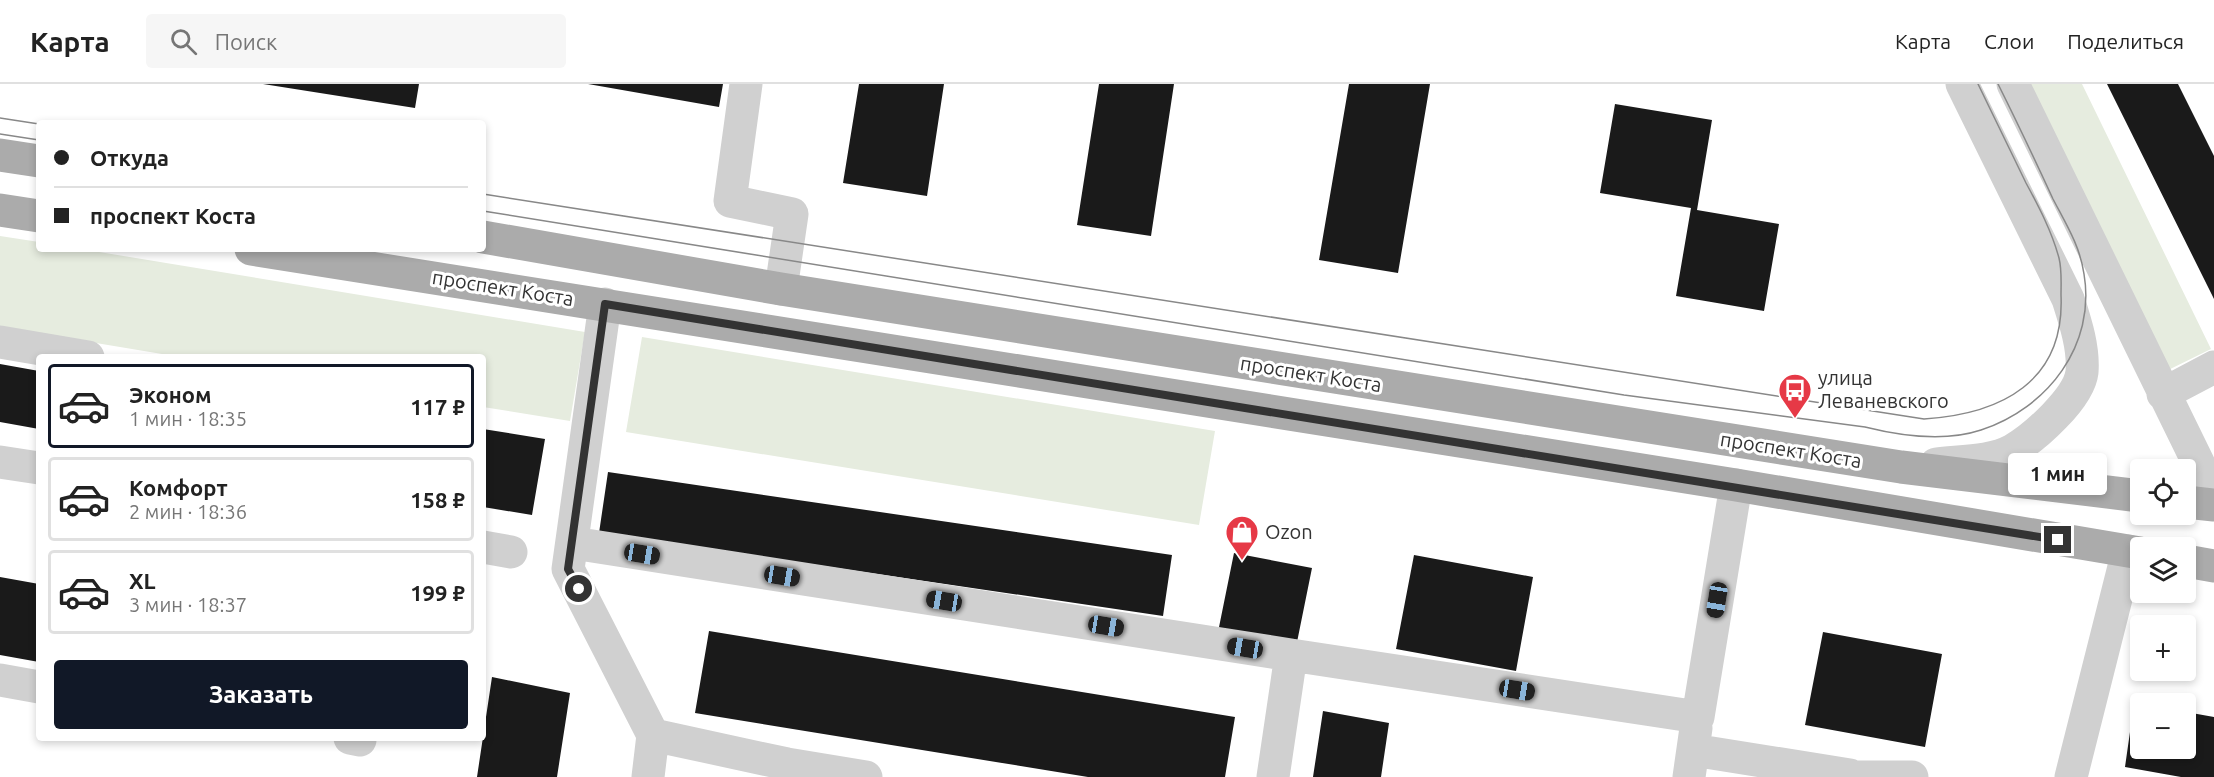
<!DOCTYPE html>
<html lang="ru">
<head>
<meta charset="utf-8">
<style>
  :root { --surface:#fff; --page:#f6f6f6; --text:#222; --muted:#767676; --line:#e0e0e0; --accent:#111827 }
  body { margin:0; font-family:Ubuntu,sans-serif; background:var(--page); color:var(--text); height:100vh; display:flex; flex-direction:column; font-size:22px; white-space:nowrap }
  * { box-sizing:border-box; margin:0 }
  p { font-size:20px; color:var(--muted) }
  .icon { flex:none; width:33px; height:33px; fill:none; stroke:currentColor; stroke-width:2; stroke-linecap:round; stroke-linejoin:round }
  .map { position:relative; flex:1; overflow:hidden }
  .side { position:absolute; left:36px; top:270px; width:450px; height:387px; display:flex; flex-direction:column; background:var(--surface); border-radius:6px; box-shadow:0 3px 9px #0003 }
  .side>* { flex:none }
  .top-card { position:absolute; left:36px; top:36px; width:450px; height:132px; border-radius:6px; box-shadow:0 3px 9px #0003; display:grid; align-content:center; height:132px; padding:0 18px; background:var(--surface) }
  .controls { position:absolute; left:2130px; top:375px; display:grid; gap:12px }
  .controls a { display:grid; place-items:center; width:66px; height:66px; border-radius:6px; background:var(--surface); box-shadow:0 3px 9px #0003; font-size:30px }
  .end { position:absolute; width:27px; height:27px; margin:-14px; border:8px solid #333; background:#fff; box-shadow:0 0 0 3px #fff }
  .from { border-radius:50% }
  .bubble { position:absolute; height:42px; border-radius:6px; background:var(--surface); box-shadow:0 3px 9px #0003; font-size:20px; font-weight:700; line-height:42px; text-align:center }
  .car { position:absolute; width:18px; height:36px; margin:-18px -9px; border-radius:8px; box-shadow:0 0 4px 2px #0007; background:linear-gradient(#222 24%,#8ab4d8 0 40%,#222 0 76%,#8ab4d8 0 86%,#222 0) }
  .top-card b { display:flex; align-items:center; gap:21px; height:57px; font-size:22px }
  .top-card b+b { border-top:2px solid var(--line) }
  .top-card i { width:15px; height:15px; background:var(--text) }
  ul { padding:10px 0 0; list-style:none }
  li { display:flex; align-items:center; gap:18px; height:84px; margin:0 12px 9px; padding:0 6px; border:3px solid var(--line); border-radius:6px }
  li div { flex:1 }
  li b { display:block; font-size:22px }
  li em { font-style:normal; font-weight:700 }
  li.selected { border-color:var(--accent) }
  li>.icon { width:54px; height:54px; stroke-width:1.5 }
  .button { display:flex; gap:12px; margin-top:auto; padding:12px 18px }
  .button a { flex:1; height:69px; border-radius:6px; background:var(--accent); color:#fff; font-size:24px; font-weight:700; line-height:69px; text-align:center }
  header { display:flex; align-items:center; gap:36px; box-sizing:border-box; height:84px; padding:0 30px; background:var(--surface); border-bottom:2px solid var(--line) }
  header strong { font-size:28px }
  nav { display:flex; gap:33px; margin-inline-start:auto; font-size:21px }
  .search { width:420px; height:54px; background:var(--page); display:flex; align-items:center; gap:15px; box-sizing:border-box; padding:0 21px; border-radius:6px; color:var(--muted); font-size:22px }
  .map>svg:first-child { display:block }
</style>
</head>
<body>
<header>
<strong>Карта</strong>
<div class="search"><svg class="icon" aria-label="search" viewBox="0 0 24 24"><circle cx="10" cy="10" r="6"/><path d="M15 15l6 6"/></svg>Поиск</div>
<nav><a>Карта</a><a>Слои</a><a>Поделиться</a></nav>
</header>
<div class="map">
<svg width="2214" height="693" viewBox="0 0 2214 693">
  <rect width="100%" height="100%" fill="#fff"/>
  <!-- green -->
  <path fill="#e6ecdf" d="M2016,0h66l129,265 -53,26z
    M0,152l39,6v7h42l504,83 -15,89 -87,-14v-50h-303l-180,-30z
    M642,253l573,94 -16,94 -573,-93z"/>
  <!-- building -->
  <path fill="#1a1a1a" d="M263,0h156l-4,24z
    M588,0h135l-4,23z
    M859,0h85l-17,112 -84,-13z
    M1099,0h75l-23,152 -74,-11z
    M1349,0h81l-32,189 -79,-13z
    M2107,0h71l36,72v143z
    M1615,20l97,16 -15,90 82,14 -15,87 -88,-15 15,-88 -91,-15z
    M0,280l39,7v58l-39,-7z
    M483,345l62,10 -13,76 -49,-8z
    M608,388l564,83 -9,61 -564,-83z
    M1234,469l78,15 -17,84 -78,-15z
    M1414,471l119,22 -17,94 -120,-22z
    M0,493l39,7v78l-39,-7z
    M709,547l526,86 -10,60h-137l-393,-64z
    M1823,548l119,22 -17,93 -120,-22z
    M492,593l78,16 -13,84h-80z
    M2134,620l6,1v43h46v-36l28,5v60h-33l-56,-10z
    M1323,627l66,12 -8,54h-68z"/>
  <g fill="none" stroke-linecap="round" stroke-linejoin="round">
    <!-- minor -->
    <path stroke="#d0d0d0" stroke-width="33" d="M746,0l-16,117 62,13 -11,75
      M2013,0l201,411
      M605,220l-37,265 85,166 134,29 79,13
      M0,258l88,15
      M2163,310l51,-27
      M0,378l39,6
      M1936,380c24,-3 55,-2 77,-14 22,-13 66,-52 69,-78 2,-24 -7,-51 -14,-73l-106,-215
      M573,459l718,112
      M483,463l28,5
      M0,596l39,7
      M350,654l10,2
      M1693,666l157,25
      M648,693l5,-42
      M1273,693l18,-122 407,62 38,-232
      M1689,693l7,-49
      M1850,693h62
      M2071,693l57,-226"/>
    <!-- major -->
    <path stroke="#ababab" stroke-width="33" d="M0,71l39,6
      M0,126l39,6
      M483,153l298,52 1120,178 239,29
      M251,165l1485,236 404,68
      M2186,418l28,3
      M2186,477l28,5"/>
    <!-- tram -->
    <path stroke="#888" stroke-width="1.5" d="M0,34l39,6
      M0,50l39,6
      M483,110l1441,225c77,-5 141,-37 137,-124 0,-12 1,-25 -2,-37 -7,-26 -20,-51 -33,-75 -16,-33 -32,-66 -48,-99
      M483,127l1141,184 241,32c36,9 80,15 116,3 67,-22 115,-85 103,-156 -4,-28 -18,-50 -31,-75 -18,-39 -36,-77 -55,-115"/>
  </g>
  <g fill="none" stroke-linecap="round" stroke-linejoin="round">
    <!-- route -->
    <path stroke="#333" stroke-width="8" d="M579,505l-11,-20 37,-265 1453,236"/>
  </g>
  <!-- icons -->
  <defs>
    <symbol id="bus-pin" viewBox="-11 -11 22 30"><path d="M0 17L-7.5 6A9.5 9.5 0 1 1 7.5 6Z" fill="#e63946" stroke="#fff"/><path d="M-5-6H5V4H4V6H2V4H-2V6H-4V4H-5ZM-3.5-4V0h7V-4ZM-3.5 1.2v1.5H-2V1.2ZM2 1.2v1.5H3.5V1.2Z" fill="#fff"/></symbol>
    <symbol id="shop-pin" viewBox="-11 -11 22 30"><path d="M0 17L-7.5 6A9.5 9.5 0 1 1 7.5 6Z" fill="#e63946" stroke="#fff"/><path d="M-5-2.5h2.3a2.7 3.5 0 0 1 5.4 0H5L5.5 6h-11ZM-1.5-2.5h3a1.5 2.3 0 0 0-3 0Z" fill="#fff"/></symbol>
  </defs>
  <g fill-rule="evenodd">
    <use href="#bus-pin" x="1776" y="287" width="38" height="52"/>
    <use href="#shop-pin" x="1223" y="429" width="38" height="52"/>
  </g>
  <g text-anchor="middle" stroke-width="6" stroke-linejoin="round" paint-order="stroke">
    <!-- street labels -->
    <g font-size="20" fill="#333" stroke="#fff">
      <text transform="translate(503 204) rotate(9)" y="7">проспект Коста</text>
      <text transform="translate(1311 290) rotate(9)" y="7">проспект Коста</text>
      <text transform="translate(1791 366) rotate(9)" y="7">проспект Коста</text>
    </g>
    <!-- poi labels -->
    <g font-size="20" fill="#333" stroke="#fff" text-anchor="start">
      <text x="1818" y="301">улица<tspan x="1818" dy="23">Леваневского</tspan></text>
      <text x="1265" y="455">Ozon</text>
    </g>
  </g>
</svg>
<div class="controls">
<a><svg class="icon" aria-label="locate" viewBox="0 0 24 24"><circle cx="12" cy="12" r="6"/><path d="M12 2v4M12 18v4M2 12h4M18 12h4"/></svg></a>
<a><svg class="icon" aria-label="layers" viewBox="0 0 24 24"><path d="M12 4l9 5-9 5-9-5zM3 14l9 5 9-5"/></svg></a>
<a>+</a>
<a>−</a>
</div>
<i class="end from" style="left:579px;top:505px"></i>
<i class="end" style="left:2058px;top:456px"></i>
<div class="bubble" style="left:2008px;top:369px;width:99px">1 мин</div>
<i class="car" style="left:642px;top:470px;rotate:99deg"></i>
<i class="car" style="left:782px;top:492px;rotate:99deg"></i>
<i class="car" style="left:1717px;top:516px;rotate:189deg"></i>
<i class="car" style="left:944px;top:517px;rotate:279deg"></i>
<i class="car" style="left:1106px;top:542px;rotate:99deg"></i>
<i class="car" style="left:1245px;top:564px;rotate:279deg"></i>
<i class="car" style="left:1517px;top:606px;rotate:99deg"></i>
<div class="top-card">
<b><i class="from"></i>Откуда</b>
<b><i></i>проспект Коста</b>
</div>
<section class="side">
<ul>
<li class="selected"><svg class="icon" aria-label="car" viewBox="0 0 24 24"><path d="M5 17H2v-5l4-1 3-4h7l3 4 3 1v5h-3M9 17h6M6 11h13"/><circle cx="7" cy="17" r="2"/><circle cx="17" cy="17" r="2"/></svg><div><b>Эконом</b><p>1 мин · 18:35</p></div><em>117 ₽</em></li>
<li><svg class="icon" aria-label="car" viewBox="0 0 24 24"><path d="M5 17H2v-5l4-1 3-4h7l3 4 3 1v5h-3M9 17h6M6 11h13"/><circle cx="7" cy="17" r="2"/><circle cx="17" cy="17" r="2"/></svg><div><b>Комфорт</b><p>2 мин · 18:36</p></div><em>158 ₽</em></li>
<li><svg class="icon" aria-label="car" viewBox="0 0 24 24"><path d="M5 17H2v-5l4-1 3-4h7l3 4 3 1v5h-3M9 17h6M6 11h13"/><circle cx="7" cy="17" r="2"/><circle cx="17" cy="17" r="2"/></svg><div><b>XL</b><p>3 мин · 18:37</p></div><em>199 ₽</em></li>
</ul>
<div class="button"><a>Заказать</a></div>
</section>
</div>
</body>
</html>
